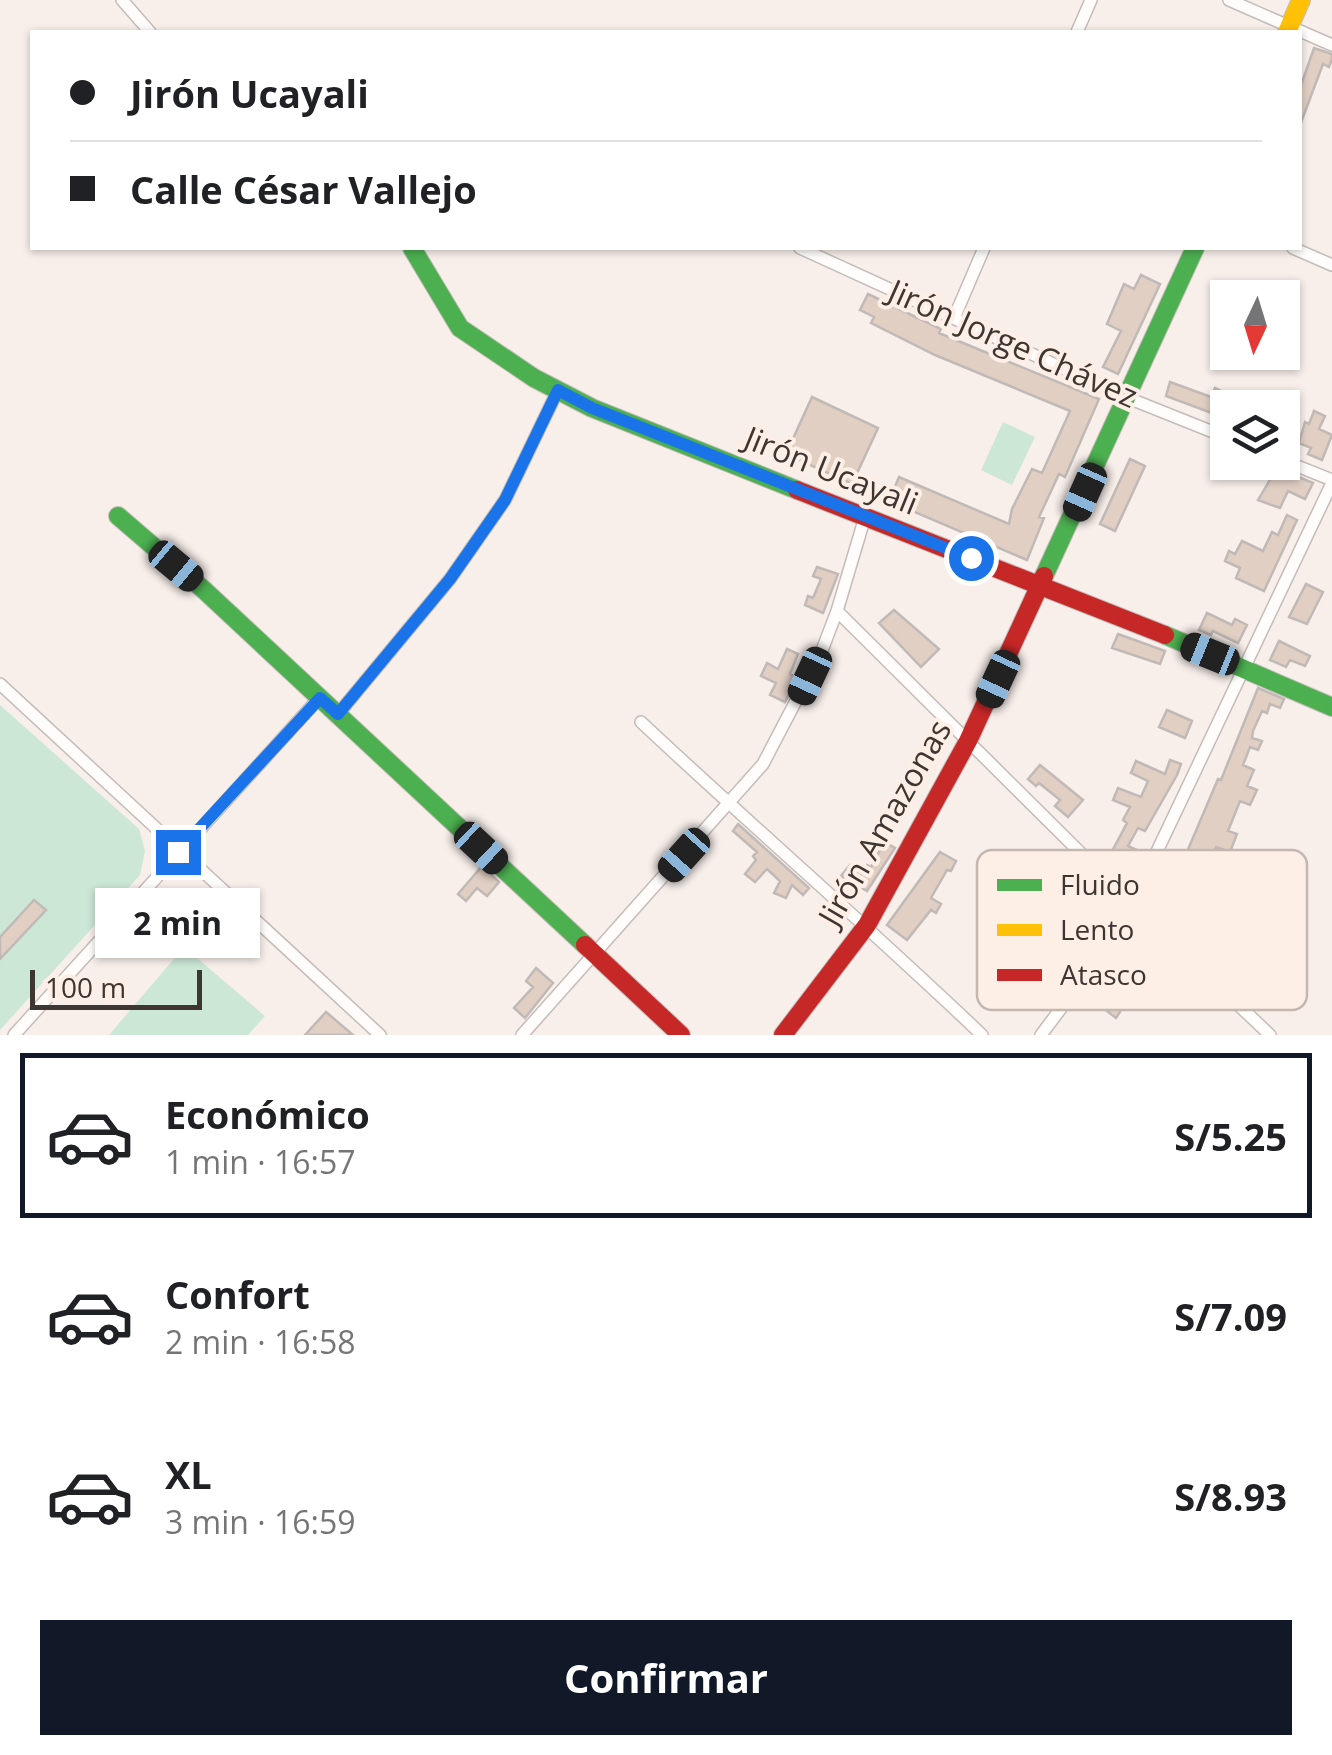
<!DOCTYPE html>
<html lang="es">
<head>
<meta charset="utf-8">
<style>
  :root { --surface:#fff; --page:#f6f6f6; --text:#202124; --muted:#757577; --line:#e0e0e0; --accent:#111827 }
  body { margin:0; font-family:"Open Sans",sans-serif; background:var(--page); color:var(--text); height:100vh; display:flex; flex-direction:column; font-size:38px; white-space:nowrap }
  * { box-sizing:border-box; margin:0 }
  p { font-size:32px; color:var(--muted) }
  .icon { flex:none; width:55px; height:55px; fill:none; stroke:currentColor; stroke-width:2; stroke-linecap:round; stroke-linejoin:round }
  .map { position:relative; height:1035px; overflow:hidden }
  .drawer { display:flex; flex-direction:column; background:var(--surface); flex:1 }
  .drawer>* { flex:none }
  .top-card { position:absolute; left:30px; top:30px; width:1272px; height:220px; border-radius:0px; box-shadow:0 2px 8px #0004; display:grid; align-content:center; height:220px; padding:0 40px; background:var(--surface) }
  .needle { width:65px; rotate:184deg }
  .fabs { position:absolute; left:1210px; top:280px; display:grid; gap:20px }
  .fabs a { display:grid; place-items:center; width:90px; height:90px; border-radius:0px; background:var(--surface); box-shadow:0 2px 8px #0004; font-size:50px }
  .scale { position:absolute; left:30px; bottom:25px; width:172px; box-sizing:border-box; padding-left:10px; border:5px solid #3d3632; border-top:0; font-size:28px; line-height:35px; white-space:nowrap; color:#3d3632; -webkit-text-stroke:8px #fdeee6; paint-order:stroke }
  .end { position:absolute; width:45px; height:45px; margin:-22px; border:12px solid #1a73e8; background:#fff; box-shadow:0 0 0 5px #fff }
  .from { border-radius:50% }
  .bubble { position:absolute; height:70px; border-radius:0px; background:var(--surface); box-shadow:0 2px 8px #0004; font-size:32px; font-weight:700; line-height:70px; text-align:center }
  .car { position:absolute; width:30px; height:60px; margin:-30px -15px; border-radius:12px; box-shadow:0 0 8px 2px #0007; background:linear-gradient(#222 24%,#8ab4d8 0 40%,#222 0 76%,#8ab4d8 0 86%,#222 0) }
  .top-card b { display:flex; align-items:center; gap:35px; height:95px; font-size:38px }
  .top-card b+b { border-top:2px solid var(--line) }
  .top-card i { width:25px; height:25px; background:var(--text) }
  ul { padding:18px 0 0; list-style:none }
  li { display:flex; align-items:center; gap:30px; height:165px; margin:0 20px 15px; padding:0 20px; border:5px solid transparent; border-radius:0px }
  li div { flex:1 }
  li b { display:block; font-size:38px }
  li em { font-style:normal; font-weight:700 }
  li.active { border-color:var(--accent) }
  li>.icon { width:90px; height:90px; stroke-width:1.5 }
  .primary-button { display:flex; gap:20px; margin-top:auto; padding:20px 40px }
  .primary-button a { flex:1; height:115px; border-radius:0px; background:var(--accent); color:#fff; font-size:40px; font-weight:700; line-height:115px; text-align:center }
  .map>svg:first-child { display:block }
</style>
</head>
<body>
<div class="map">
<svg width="1332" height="1035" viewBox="0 0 1332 1035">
  <rect width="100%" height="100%" fill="#f8efeb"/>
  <!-- green -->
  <path fill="#cce7d6" d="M1003,422l32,15 -23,48 -31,-15z
    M0,705l139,124 6,22 -5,24 -140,155z
    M184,947l81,69 -17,19h-139z"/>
  <!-- building -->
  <path fill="#e1cfc4" stroke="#c0b9b6" stroke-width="2.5" d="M1314,48l18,6v5l-3,8 -6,-3 -23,61v-37z
    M1141,275l19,9 -42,90 -15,-7 18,-36 -14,-7 17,-40 10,5z
    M868,294l73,35 -2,4 160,66 -34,78 -6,-3 -20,43 5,1 -17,42 -138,-59 10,-24 110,47 3,-15 20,-40 10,4 28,-62 -135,-56 -64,-32 3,-6 -14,-7z
    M1170,382l41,15 4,-9 12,6 -2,3 23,11h-20v9l-11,-2 -51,-19z
    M812,397l66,31 -26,56 -66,-30z
    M1314,411l11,5 -6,13 13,6 -10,25 -14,-6 3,-6 -12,-5 6,-21 4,2z
    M1130,459l15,7 -30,65 -15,-7z
    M1277,468l36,15 -8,16 -17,-8 -8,17 -22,-8z
    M1287,515l10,5 -33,71 -28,-13 4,-10 -15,-7 4,-10 6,3 7,-13 21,10 9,-19 6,3z
    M817,567l21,7 -15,39 -18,-8 3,-9 5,2 8,-19 -8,-3z
    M1306,584l17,8 -16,32 -18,-7z
    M894,610l45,39 -18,18 -42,-44z
    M1207,613l25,12 3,-6 12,6 -9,18 -25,-12 -2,4 -12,-5z
    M1118,634l47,17 -5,13 -48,-16z
    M1279,641l31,15 -5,10 -15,-6 -4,7 -16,-7z
    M787,649l11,5 -8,20 7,4 -12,24 -15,-7 6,-12 -15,-7 6,-13 11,6z
    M1258,688l26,11 -4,9 -10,-4 -3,9 -5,-2 -9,20 -1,7 10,3 -4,9 -8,-3 -7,18 11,5 -7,16 10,4 -7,15 -10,-4 -12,30 9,3 -7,18 -14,-5 -10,26 6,3 -5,14 -21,-9 -12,31 -11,-4 55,-129 3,1z
    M1167,710l25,11 -7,17 -26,-11z
    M1170,760l11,4 -4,11 -32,56 -7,-3 -10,18 9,4 -9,17 -19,-10 18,-34 -4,-3 7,-13 -17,-7 5,-12 23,9 7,-16 -17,-8 5,-12 29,13z
    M1040,765l43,35 -15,17 -13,-11 5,-6 -21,-17 -3,3 -8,-7z
    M738,824l71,64 -6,7 -11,-10 -6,13 -12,-5 6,-12 -13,-12 -12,13 -10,-8 11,-14 -3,-4 4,-4 -24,-21z
    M884,842l11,6 -28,43 -26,-15 9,-11 12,9 5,-9 4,2z
    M940,852l16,9 -5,10 -4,-1 -16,28 10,6 -5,9 -5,-3 -24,30 -20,-15z
    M482,866l17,16 -12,14 -10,-8 -11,13 -8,-7z
    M34,900l12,10 -46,49v-22z
    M1149,933l14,13 -47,72 -18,-14 25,-30 -4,-3 10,-15z
    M536,968l17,15 -28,35 -11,-10 19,-21 -7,-6z
    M326,1012l27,23h-48z"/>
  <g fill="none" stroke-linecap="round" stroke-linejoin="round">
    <defs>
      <path id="street" d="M122,0l28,32
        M1229,0l103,45
        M1077,32l14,-32
        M800,248l328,150 100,40
        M1293,248l39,17
        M954,318l30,-70
        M1282,460l50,20
        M837,611l295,293 138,131
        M0,684l380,351
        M338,714l112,-135 55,-79 53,-110
        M641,722c113,106 229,206 341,313
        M14,1035l306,-338
        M522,1035l241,-271 58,-111 16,-42 28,-94
        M1041,1035l69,-92 22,-39 200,-421"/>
      <path id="fast" d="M412,248l48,80 74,50 58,30 205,82
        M118,516l86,74 381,355
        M1044,576l151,-328
        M1165,635l167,72"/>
      <path id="slow" d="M1287,32l14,-32"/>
      <path id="jam" d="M797,490l368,145
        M585,945l96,90
        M783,1035l84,-110 101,-184 76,-165"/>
    </defs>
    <!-- street casing -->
    <use href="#street" stroke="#c4bcb8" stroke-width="14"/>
    <!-- fast casing -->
    <use href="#fast" stroke="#c4bcb8" stroke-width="20"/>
    <!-- slow casing -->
    <use href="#slow" stroke="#c4bcb8" stroke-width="20"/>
    <!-- jam casing -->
    <use href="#jam" stroke="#c4bcb8" stroke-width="20"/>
    <!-- street -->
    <use href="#street" stroke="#fefdfc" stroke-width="11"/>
    <!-- fast -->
    <use href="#fast" stroke="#4caf50" stroke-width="18"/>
    <!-- slow -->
    <use href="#slow" stroke="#ffc107" stroke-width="18"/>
    <!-- jam -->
    <use href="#jam" stroke="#c62828" stroke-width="18"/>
  </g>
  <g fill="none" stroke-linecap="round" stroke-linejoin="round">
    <!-- route -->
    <path stroke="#1a73e8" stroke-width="12" d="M178,852l142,-154 18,16 112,-135 55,-79 53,-110 34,18 379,150"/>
  </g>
  <g text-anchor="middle" stroke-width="8" stroke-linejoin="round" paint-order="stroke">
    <!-- street labels -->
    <g font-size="32" fill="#3d3632" stroke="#fdeee6">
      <text transform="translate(1013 344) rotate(24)" y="11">Jirón Jorge Chávez</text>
      <text transform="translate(831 471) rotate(22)" y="11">Jirón Ucayali</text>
      <text transform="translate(885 823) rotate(-60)" y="11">Jirón Amazonas</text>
    </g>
  </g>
  <!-- legend -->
  <rect x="977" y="850" width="330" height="160" rx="15" fill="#fdeee6" stroke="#c3b7b0" stroke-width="2.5"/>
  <rect x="997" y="879" width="45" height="12" fill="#4caf50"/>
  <rect x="997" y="924" width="45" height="12" fill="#ffc107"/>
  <rect x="997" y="969" width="45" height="12" fill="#c62828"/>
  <g font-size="28" fill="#3d3632">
    <text x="1060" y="895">Fluido</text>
    <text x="1060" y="940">Lento</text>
    <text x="1060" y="985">Atasco</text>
  </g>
</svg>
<div class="fabs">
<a><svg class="needle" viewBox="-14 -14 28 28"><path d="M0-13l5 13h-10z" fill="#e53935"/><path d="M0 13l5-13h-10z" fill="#757577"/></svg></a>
<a><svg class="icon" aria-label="layers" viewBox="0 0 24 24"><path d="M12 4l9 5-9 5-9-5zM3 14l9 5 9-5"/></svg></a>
</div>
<div class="scale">100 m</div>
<i class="end from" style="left:971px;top:558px"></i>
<i class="end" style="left:178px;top:852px"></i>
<div class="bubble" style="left:95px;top:888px;width:165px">2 min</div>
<i class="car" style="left:1085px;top:492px;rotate:204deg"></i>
<i class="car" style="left:176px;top:566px;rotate:130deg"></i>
<i class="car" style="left:1210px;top:654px;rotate:292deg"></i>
<i class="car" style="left:810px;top:676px;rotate:205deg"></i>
<i class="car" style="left:998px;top:679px;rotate:205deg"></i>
<i class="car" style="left:481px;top:848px;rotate:133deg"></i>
<i class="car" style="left:684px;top:855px;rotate:222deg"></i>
<div class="top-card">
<b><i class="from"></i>Jirón Ucayali</b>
<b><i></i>Calle César Vallejo</b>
</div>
</div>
<section class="drawer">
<ul>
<li class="active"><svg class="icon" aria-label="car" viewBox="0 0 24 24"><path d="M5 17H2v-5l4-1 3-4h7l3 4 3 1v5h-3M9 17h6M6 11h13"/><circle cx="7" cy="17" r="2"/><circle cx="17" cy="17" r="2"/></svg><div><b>Económico</b><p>1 min · 16:57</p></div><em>S/5.25</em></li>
<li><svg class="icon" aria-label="car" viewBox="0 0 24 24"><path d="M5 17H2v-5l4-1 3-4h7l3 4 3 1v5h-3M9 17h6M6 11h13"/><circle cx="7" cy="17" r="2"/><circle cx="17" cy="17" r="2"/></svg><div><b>Confort</b><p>2 min · 16:58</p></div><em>S/7.09</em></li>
<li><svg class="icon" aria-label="car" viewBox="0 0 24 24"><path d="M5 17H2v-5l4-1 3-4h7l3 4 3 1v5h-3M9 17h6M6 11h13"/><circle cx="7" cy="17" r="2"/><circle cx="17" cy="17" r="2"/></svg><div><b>XL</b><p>3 min · 16:59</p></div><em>S/8.93</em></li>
</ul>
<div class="primary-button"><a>Confirmar</a></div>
</section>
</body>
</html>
